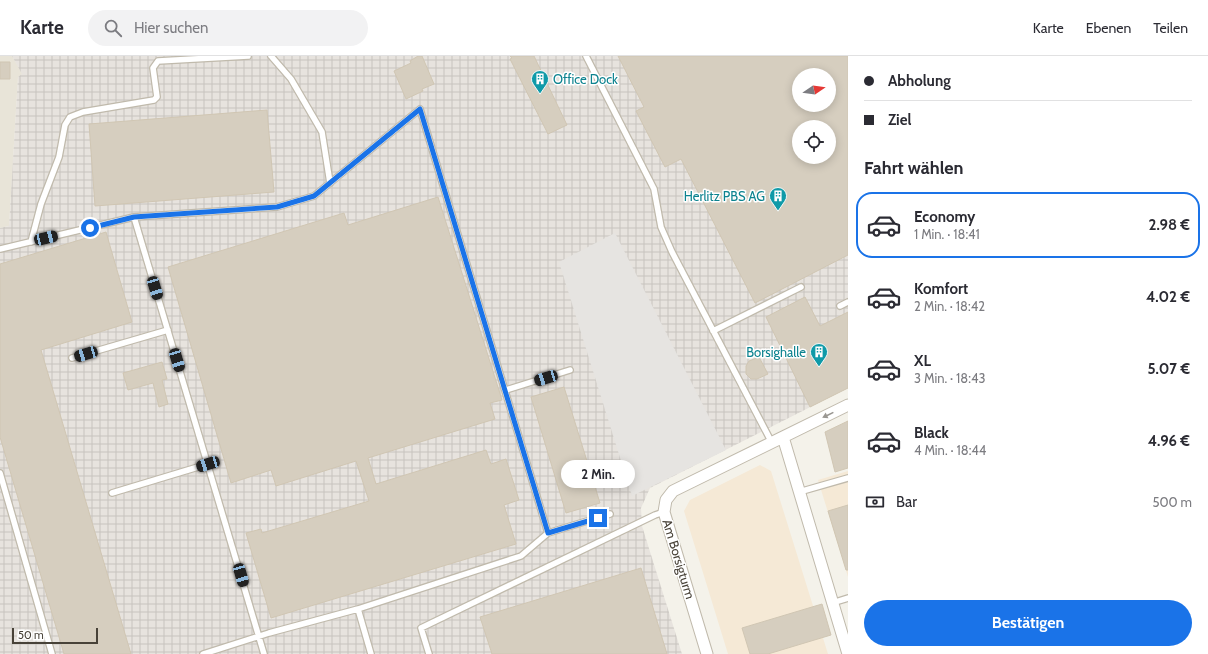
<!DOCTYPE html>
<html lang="de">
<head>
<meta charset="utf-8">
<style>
  :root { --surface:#fff; --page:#f2f2f3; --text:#2b2b33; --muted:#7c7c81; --line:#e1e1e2; --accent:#1a73e8 }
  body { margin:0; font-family:Cabin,sans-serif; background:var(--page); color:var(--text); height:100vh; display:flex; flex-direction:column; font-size:15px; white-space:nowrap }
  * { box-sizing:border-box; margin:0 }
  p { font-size:13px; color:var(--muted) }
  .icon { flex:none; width:22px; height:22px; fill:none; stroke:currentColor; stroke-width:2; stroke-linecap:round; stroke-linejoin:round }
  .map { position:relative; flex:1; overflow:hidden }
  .side { display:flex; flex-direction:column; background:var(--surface); width:360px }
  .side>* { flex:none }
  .banner { display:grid; align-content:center; height:88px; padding:0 16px; background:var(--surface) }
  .needle { width:26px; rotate:77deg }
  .buttons { position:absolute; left:792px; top:12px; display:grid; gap:8px }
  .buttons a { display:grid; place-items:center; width:44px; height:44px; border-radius:50%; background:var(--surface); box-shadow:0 2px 10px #0003; font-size:20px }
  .scale { position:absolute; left:12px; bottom:10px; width:86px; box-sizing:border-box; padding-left:4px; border:2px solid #484238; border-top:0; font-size:11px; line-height:14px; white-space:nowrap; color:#484238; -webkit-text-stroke:3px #fff; paint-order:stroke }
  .end { position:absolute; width:18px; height:18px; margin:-9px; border:5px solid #1a73e8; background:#fff; box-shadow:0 0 0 2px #fff }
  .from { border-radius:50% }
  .bubble { position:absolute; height:28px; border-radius:14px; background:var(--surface); box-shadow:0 2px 10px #0003; font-size:13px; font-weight:800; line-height:28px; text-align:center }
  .car { position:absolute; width:12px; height:24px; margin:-12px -6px; border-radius:5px; box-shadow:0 0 3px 1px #0007; background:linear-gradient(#222 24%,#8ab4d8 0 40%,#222 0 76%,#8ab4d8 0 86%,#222 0) }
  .banner b { display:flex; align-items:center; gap:14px; height:38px; font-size:15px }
  .banner b+b { border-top:1px solid var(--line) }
  .banner i { width:10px; height:10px; background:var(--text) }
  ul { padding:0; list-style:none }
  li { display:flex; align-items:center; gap:12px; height:66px; margin:0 8px 6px; padding:0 8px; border:2px solid transparent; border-radius:16px }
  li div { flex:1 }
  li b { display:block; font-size:15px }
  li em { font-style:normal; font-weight:800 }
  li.selected { border-color:var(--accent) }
  li>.icon { width:36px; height:36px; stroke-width:1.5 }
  h2 { padding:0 16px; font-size:18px; line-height:48px }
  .pay { display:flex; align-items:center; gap:10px; height:44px; padding:0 16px; font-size:15px }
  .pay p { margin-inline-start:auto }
  .action { display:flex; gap:8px; margin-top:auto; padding:8px 16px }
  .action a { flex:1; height:46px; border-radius:24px; background:var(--accent); color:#fff; font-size:16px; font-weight:800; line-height:46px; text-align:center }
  header { display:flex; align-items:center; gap:24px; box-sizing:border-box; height:56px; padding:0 20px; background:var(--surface); border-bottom:1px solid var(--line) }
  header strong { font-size:19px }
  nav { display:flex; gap:22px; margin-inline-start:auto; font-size:14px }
  .search { width:280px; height:36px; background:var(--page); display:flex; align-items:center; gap:10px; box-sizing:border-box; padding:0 14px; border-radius:22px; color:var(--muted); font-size:15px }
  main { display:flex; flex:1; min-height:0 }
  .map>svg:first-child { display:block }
</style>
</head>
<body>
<header>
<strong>Karte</strong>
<div class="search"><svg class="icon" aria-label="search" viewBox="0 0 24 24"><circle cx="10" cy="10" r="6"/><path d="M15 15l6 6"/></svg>Hier suchen</div>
<nav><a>Karte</a><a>Ebenen</a><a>Teilen</a></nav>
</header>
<main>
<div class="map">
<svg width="848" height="598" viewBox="0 0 848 598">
  <defs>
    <pattern id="industrial-grid" width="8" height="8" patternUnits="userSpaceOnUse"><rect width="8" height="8" fill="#e7e3de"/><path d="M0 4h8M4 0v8" fill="none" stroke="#c8c4bf"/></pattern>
  </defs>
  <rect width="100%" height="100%" fill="#f4f2ea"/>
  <!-- residential -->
  <path fill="#e8e4d8" d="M0,0h12l11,18 -5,3 -9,149 -9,2z"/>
  <!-- commercial -->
  <path fill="#f5e9d6" d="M760,409l11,6 57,183h-100l-44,-143 6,-11z
    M848,415v106l-30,-97z"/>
  <!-- industrial -->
  <path fill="url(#industrial-grid)" fill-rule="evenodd" d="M12,0h836v332l-198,100 -9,20 1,18 40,128h-682v-426l9,-2 9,-149 4,-3zM799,19h30v30h-30zM799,71h30v30h-30z"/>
  <!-- parking -->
  <path fill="#e6e4e1" d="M615,177l111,217 -94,46 -73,-234z"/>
  <!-- building -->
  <path fill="#d6cebf" stroke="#d0c6b3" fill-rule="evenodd" d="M418,0h4l12,28 -12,5 1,2 -17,8 -12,-28 17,-8 -1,-2z
    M510,0h24l33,69 -19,9 -38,-75 2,-1z
    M618,0h230v199l-93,48 -74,-144 -16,8 -29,-56 8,-4zM799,19h30v30h-30zM799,71h30v30h-30z
    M0,6h10v17h-10z
    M267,54l7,82 -179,14 -6,-82z
    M438,141l64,203 -12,3 5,16 -127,39 8,26 110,-34 5,14 15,-5 13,41 -15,5 12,39 -245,74 -25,-85 15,-4 1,4 107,-32 -13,-40 -80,25 -5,-16 -40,13 -63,-216 176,-54 4,12z
    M106,176l26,90 -91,28 90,304h-67l-64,-217v-173z
    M805,241l15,29 28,-14v76l-38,19 -44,-90z
    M759,301l9,17 -11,5h-6l-5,-5v-8l3,-5z
    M162,306l5,17 -5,1 6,24 -9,3 -6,-24 -25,7 -5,-17z
    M564,331l36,116 -34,10 -35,-116z
    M848,365v47l-13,4 -10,-40z
    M848,449v65h-2l-18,-59z
    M641,512l26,86h-175l-12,-37z
    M822,548l9,31 -63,19h-18l-8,-26z"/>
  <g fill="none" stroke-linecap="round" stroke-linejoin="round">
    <defs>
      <path id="service" d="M271,0l20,23 31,53 8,51
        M586,0l68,133 7,38 11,25 100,191
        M134,161l130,437
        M31,186l10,-38 18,-47 6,-32 5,-8 13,-5 71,-12 3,-3 -4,-29 5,-7 90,-5
        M0,193l134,-32 143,-10 37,-11 106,-87 128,424 -27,23 -163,53 -89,24 -66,21
        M840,250l8,-4
        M713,275l88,-44
        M72,302l96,-28
        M506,334l64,-20
        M0,417l52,181
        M799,436l49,-14
        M112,437l96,-29
        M548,477l62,-19
        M832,547l16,-5
        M358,553l13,45
        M429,598l-8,-26 234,-113 9,-3"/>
      <path id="minor" d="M783,381l65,217
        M707,598l-43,-142 2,-12 7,-9 175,-86"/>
    </defs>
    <!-- service casing -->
    <use href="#service" stroke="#c0baac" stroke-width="8"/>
    <!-- minor casing -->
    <use href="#minor" stroke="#c0baac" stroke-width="13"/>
    <!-- service -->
    <use href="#service" stroke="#fff" stroke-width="5.5"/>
    <!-- minor -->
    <use href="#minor" stroke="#fff" stroke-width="11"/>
  </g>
  <!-- one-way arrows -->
  <defs><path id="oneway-solid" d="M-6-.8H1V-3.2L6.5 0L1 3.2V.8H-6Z"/></defs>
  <use fill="#9a9792" href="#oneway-solid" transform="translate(828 359) rotate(154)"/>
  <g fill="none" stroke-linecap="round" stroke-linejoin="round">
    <!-- route -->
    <path stroke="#1a73e8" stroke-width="5" d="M90,172l44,-11 143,-10 37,-11 106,-87 128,424 50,-15"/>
  </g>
  <!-- icons -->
  <defs>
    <symbol id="building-pin" viewBox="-11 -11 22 30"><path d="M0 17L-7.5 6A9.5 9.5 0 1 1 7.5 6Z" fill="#0f9aa8" stroke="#fff"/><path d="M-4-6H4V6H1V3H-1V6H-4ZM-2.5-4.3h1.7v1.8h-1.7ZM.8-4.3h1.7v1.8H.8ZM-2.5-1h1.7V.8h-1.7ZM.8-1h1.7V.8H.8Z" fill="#fff"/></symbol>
  </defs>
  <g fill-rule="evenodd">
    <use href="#building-pin" x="530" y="13" width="20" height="27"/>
    <use href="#building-pin" x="768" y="130" width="20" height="27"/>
    <use href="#building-pin" x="809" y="286" width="20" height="27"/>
  </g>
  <g text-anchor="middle" stroke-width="3" stroke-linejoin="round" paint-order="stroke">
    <!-- culture labels -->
    <g font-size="13" fill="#0d838f" stroke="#fff" text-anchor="end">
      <text x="553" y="28" text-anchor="start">Office Dock</text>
      <text x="765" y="145">Herlitz PBS AG</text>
      <text x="806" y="301">Borsighalle</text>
    </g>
    <!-- street labels -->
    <g font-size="13" fill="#484238" stroke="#fff">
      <text transform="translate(679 503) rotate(73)" y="5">Am Borsigturm</text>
    </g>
  </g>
</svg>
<div class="buttons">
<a><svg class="needle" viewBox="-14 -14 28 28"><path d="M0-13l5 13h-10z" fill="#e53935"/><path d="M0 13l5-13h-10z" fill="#7c7c81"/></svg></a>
<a><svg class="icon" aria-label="locate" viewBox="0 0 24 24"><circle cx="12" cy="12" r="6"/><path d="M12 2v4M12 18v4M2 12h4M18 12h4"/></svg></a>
</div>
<div class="scale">50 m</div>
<i class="end from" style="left:90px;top:172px"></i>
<i class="end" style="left:598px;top:462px"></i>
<div class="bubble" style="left:561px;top:404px;width:74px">2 Min.</div>
<i class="car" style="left:46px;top:182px;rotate:77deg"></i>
<i class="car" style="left:155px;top:232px;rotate:163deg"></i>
<i class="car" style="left:86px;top:298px;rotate:254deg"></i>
<i class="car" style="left:177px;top:304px;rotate:163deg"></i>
<i class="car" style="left:546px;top:322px;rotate:253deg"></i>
<i class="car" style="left:208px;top:408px;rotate:253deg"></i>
<i class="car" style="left:241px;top:519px;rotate:164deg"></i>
</div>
<section class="side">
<div class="banner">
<b><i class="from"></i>Abholung</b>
<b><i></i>Ziel</b>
</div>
<h2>Fahrt wählen</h2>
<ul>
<li class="selected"><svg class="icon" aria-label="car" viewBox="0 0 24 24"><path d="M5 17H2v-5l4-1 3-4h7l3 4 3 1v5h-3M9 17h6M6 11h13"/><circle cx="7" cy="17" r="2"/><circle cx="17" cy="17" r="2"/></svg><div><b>Economy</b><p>1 Min. · 18:41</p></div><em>2.98 €</em></li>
<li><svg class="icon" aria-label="car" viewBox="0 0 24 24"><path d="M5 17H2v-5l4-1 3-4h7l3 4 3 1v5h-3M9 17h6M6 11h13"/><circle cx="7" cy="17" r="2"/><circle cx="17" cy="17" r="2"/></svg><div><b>Komfort</b><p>2 Min. · 18:42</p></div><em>4.02 €</em></li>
<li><svg class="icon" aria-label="car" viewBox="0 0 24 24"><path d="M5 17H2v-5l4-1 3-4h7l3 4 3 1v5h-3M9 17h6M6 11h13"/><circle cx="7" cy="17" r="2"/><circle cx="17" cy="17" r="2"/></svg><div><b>XL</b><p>3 Min. · 18:43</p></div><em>5.07 €</em></li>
<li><svg class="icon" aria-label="car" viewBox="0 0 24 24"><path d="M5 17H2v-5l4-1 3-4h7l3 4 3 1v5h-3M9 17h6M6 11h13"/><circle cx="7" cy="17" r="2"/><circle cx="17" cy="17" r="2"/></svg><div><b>Black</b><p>4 Min. · 18:44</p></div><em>4.96 €</em></li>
</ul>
<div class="pay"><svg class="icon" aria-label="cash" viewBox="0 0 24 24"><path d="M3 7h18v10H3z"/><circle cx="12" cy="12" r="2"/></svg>Bar<p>500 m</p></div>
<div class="action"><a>Bestätigen</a></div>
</section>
</main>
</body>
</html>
